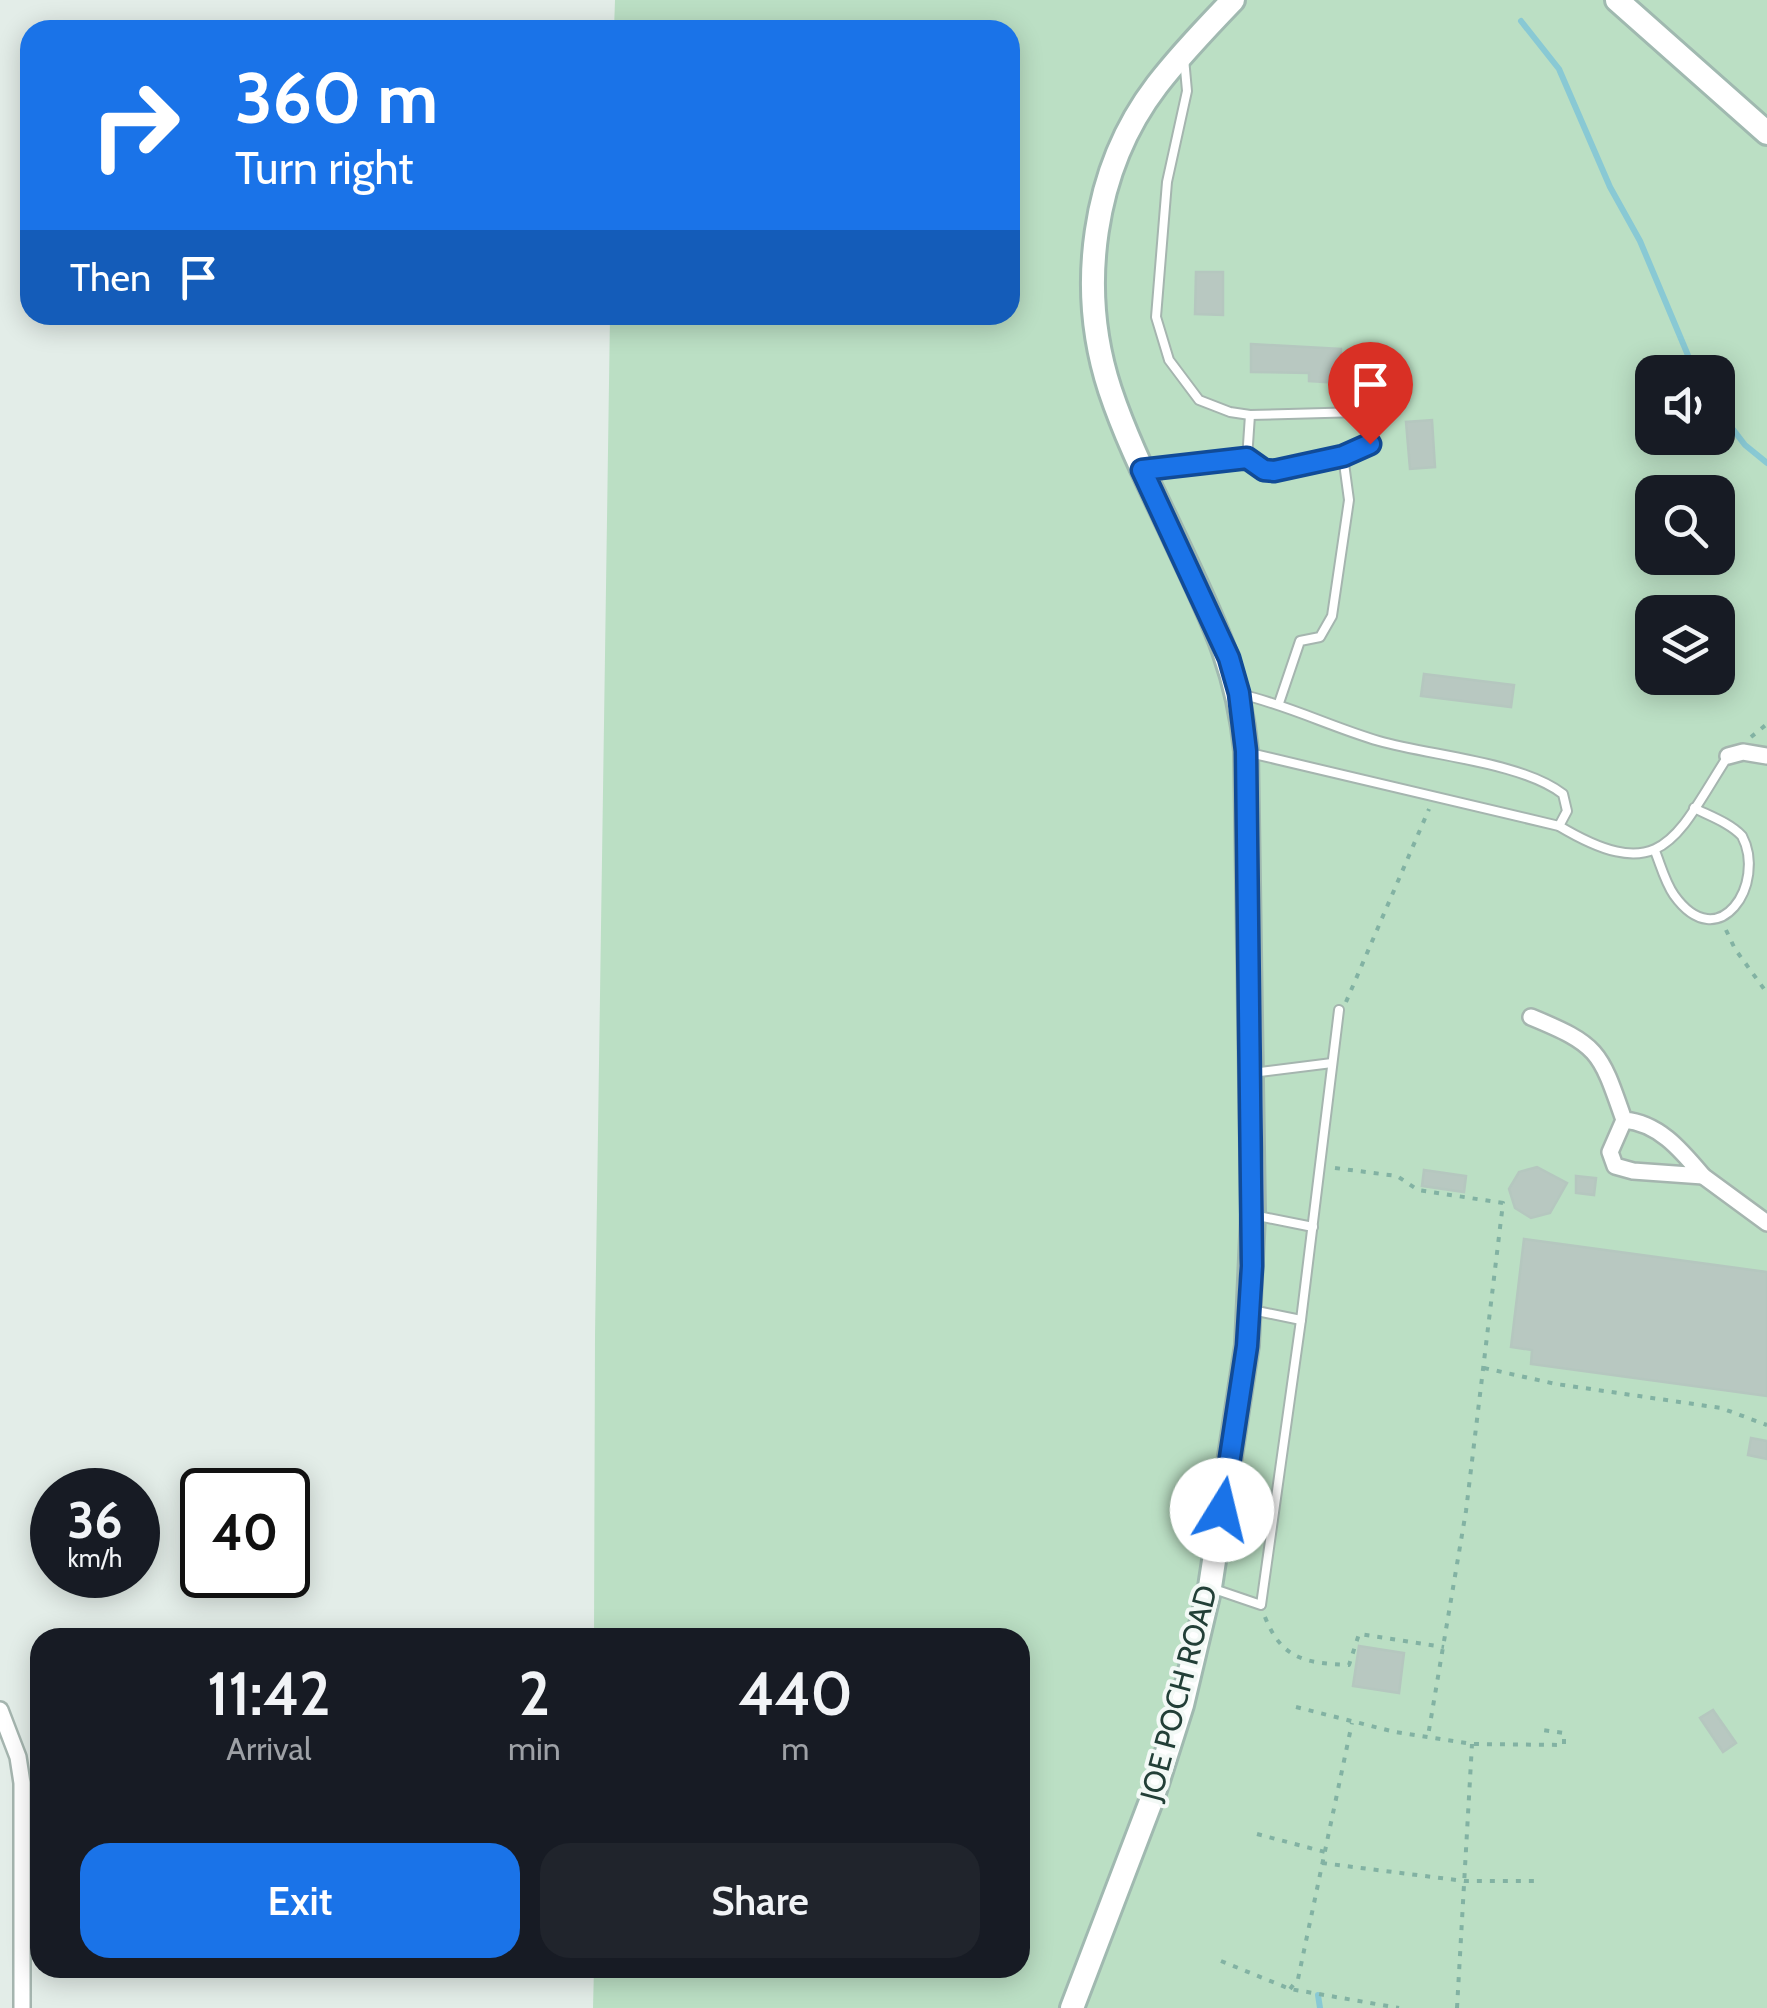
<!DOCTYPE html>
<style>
body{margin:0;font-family:Cabin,sans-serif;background:#20242c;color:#f1f3f6;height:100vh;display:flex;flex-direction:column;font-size:38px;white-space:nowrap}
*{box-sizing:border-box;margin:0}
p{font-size:32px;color:#9ea1a6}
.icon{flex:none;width:55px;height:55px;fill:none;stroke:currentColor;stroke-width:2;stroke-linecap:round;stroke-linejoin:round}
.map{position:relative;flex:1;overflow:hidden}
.sheet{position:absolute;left:30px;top:1628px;width:1000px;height:350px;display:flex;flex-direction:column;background:#171b24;border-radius:30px;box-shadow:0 5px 25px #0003}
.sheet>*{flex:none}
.banner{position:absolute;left:20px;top:20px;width:1000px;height:305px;border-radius:30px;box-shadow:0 5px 25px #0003;background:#1a73e8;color:#fff;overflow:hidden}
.controls{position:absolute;left:1635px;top:355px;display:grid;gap:20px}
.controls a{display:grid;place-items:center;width:100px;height:100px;border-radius:20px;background:#171b24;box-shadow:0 5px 25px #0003;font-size:50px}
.speed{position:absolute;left:30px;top:1468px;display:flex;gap:20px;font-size:50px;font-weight:700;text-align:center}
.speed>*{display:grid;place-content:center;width:130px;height:130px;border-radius:50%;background:#171b24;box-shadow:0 5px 25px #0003;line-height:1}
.speed small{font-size:25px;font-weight:400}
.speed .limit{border:5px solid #111;border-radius:15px;background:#fff;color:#111}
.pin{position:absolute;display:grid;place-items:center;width:85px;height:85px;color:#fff;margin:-102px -42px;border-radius:50% 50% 50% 0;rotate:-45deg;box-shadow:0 0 10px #0007}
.pin .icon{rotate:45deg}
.me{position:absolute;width:110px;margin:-55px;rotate:9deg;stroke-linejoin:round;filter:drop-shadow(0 0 8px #0008)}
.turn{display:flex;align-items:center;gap:35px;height:210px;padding:0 50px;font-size:45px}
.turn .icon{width:130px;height:130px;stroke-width:2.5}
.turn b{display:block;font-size:70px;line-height:85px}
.then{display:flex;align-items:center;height:95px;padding:0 50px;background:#0003;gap:20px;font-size:38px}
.eta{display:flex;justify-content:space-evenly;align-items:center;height:170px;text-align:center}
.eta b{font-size:60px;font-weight:600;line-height:70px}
.primary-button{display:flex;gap:20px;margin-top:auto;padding:20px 50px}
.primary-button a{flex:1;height:115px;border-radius:30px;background:#1a73e8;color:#fff;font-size:40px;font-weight:600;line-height:115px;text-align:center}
.primary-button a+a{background:#20242c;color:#f1f3f6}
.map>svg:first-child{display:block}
.green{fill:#bbdfc4;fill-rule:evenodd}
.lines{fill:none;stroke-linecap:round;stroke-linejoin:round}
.stream{stroke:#89c9d4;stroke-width:6}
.building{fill:#b8c8c1;stroke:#b5c7bf;stroke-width:2.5}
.lane-casing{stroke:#a5b5af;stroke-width:12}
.street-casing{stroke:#a5b5af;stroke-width:20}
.secondary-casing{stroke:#a0b9b0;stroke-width:28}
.path{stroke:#82b2a3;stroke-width:4;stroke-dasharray:5 8;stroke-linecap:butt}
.lane{stroke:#fff;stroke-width:8}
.street{stroke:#fff;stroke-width:15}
.secondary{stroke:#fff;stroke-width:22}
.route-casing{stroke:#114b97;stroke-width:25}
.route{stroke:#1a73e8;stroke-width:18}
.labels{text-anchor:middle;stroke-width:8;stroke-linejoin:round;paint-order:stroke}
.street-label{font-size:30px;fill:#223f37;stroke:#f3f9f6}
</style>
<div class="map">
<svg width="1767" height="2008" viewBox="0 0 1767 2008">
<rect width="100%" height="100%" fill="#e3ede8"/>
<path class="green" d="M615,0h1152v2008h-1174l1,-40h426v-330l-426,-1 1,-302 15,-1020h400v-285h-396zM1652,372h66v66h-66zM1652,492h66v66h-66zM1652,612h66v66h-66z"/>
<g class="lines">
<g class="stream">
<path d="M1521,21l38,48 51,118 30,54 55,131"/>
<path d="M1718,410l27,35 22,18"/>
<path d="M1318,1995l2,13"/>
</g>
</g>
<g class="building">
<path d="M1196,272h27v43l-28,-1z"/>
<path d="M1251,344l90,5 -2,34 -30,-2v-8l-58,-1z"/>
<path d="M1432,420l3,47 -25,2 -4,-47z"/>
<path d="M1424,674l90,11 -3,22 -90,-11z"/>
<path d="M1537,1167l30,16 -17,30 -19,5 -16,-10 -6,-19 10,-17z"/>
<path d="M1424,1170l42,6 -2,16 -42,-6z"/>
<path d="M1576,1176l20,2 -2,17 -18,-2z"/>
<path d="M1524,1239l243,33v124l-236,-32 1,-14 -21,-3z"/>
<path d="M1751,1438l16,3v18l-19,-4z"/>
<path d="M1359,1646l45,7 -5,40 -46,-7z"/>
<path d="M1713,1710l23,33 -13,9 -23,-34z"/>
</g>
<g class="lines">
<defs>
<g id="lane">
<path d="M1184,58l3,33 -20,91 -11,135 13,43 30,40 31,12 20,3 111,-3 8,5 2,27 -28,12 -69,15 -10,-1 -17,-11"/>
<path d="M1146,469l101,-10 3,-44"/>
<path d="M1240,694c48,11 91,33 139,47 53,15 142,21 184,53l4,17 -8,15"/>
<path d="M1279,703l21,-62 20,-4 12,-21 17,-116 -6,-44"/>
<path d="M1250,753l309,73c104,62 117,11 169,-70"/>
<path d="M1655,851c6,15 10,31 19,44 45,63 93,-12 68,-59 -12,-13 -32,-20 -48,-28"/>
<path d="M1252,1073l80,-10"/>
<path d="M1258,1216l55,11"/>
<path d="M1252,1310l49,10"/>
<path d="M1214,1589l47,16 40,-285 38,-310"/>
</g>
<g id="street">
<path d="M1728,756l15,-4 24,4"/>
<path d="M1531,1017c68,28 69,34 93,103l-14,32 5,14 18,5 70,5c-22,-26 -44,-53 -79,-56"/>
<path d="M1703,1176l64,47"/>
<path d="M0,1710l18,47 4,26v225"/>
</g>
<g id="secondary">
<path d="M1617,0l150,133"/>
<path d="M1072,2008l81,-212 29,-91 28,-118 37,-242 6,-130 -7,-464c-8,-85 -37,-139 -72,-214 -23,-49 -47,-96 -64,-147 -33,-101 -18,-220 47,-305 23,-30 50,-58 76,-85"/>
</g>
</defs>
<use href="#lane" class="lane-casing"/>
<use href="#street" class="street-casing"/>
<use href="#secondary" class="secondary-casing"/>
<g class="path">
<path d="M1751,737l16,-13"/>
<path d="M1726,930l9,19 32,44"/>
<path d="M1346,1002l83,-193"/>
<path d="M1335,1168l62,8 21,14 85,13 -37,308 -38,225"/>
<path d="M1484,1368l72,16 165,24 46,17"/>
<path d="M1265,1617c17,43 41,46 84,48l10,-31 85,13"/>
<path d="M1296,1707l99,25 77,12 92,1v-12l-22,-3"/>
<path d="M1257,1834l68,18"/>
<path d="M1322,1863l142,18h70"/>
<path d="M1221,1961l69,28 109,19"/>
<path d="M1290,1989l8,-10 54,-256"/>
<path d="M1457,2008l15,-264"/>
</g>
<use href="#lane" class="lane"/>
<use href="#street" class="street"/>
<use href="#secondary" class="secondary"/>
</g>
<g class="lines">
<defs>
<path id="route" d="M1222,1510l25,-164 5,-80 -6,-515 -7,-58 -10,-35 -87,-188 105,-12 17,12 10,1 69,-15 27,-12"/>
</defs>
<use href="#route" class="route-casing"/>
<use href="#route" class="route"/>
</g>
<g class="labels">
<g class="street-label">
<text transform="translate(1179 1693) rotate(-75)" y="10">JOE POCH ROAD</text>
</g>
</g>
</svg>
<div class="controls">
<a><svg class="icon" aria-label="sound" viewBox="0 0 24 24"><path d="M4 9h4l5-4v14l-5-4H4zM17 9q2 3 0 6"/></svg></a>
<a><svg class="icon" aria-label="search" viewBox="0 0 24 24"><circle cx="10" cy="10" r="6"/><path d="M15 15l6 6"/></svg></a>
<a><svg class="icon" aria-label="layers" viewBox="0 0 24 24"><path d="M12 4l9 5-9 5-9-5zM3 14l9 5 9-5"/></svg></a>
</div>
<div class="speed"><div>36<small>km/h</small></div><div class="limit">40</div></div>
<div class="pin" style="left:1370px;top:444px;background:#d93025"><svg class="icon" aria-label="arrive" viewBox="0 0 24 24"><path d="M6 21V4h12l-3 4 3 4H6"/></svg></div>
<svg class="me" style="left:1222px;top:1510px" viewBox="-20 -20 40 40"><circle r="19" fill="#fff"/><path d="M0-13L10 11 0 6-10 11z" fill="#1a73e8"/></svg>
<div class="banner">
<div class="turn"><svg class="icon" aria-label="right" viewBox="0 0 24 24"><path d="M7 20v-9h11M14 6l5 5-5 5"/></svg><div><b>360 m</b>Turn right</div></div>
<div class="then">Then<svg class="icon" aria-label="arrive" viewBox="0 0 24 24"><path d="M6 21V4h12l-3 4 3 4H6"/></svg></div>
</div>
<section class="sheet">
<div class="eta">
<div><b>11:42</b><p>Arrival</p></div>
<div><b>2</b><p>min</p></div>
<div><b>440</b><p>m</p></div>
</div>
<div class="primary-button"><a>Exit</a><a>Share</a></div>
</section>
</div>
